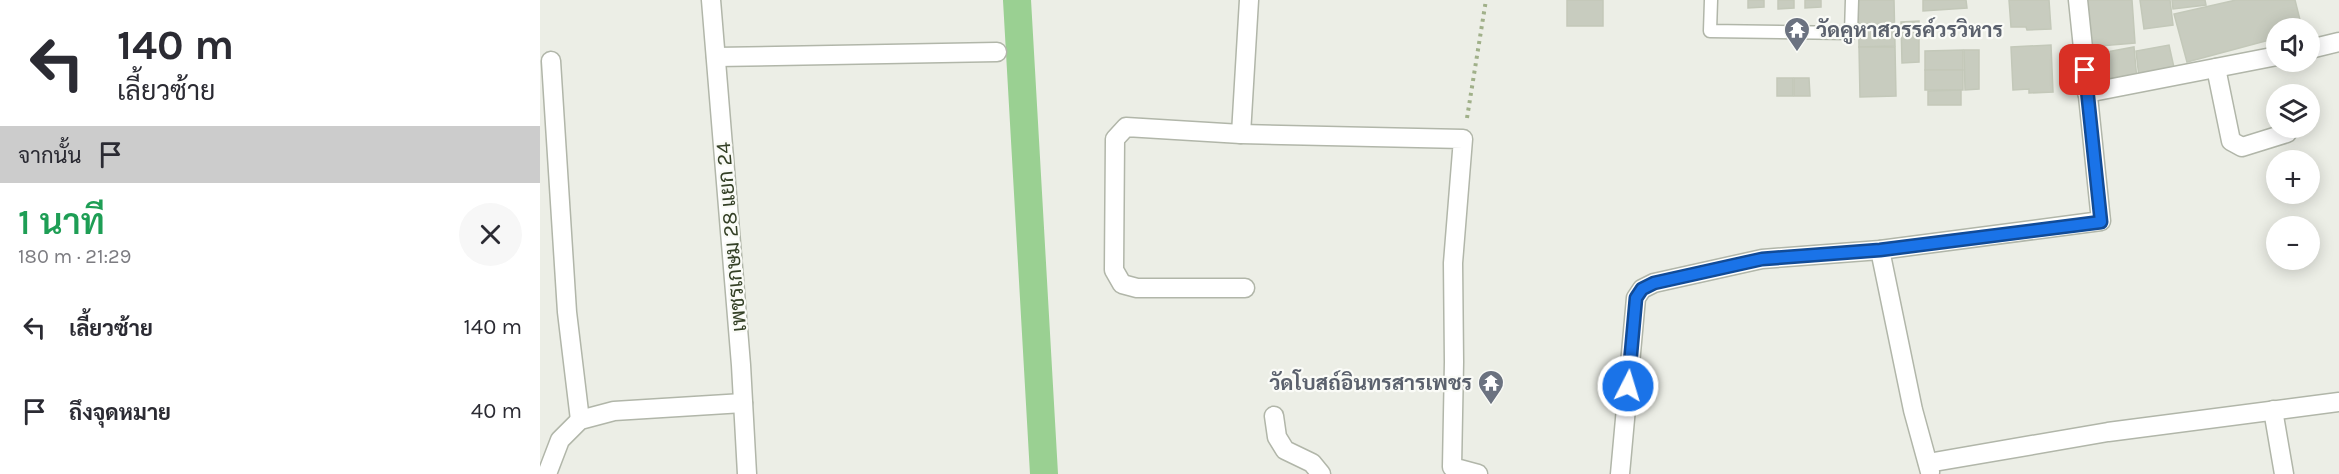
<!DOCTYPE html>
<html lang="th">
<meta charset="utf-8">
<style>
body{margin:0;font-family:Karla,Sarabun,sans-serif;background:#f7f7f7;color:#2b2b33;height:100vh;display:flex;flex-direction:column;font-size:22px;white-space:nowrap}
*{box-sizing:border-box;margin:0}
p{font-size:20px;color:#7c7c81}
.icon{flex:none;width:33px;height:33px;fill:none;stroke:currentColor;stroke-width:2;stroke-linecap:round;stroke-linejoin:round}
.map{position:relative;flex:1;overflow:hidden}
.panel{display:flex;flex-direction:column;background:#fff;width:540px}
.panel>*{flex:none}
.hud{background:#fff;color:#2b2b33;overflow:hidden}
.fabs{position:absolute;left:1726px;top:18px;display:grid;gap:12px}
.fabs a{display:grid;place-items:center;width:54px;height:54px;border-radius:50%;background:#fff;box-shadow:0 3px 15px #0003;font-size:30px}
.pin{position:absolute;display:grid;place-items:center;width:51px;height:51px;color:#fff;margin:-26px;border-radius:12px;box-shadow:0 3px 9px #0006}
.me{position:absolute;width:66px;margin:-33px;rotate:5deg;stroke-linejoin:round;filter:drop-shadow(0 0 4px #0008)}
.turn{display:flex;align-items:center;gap:21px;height:126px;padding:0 18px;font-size:27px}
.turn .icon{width:78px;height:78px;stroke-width:2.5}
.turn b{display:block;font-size:42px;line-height:51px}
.then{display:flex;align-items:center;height:57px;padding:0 18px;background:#0003;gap:12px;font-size:22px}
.round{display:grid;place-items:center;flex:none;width:63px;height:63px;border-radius:32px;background:#f7f7f7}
.headline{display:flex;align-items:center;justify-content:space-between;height:102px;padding:0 18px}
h1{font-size:36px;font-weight:600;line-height:45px;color:#1e9e55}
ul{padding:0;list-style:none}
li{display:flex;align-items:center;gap:18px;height:84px;padding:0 18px}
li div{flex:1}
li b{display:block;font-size:22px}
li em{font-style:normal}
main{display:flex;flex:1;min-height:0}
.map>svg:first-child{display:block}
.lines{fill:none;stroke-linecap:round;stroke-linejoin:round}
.canal{stroke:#9ad092;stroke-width:28}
.building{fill:#c8ccbf;stroke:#c3c8b9;stroke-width:1.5}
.lane-casing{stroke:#b1b6a9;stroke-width:15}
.street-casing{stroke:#b1b6a9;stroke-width:21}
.path{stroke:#a0b089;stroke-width:4;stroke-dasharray:3 4.5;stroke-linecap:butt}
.lane{stroke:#fff;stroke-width:12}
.street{stroke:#fff;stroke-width:18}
.route-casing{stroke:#114b97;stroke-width:15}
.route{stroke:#1a73e8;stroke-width:10}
.labels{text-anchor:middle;stroke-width:4.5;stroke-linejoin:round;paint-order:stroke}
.worship-label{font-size:21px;font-weight:bold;fill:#5b616d;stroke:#fafbf7;text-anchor:start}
.street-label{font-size:21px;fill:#344026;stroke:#fafbf7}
</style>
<main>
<section class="panel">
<div class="hud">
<div class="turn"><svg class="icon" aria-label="left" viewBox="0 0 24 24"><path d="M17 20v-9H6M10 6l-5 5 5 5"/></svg><div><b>140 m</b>เลี้ยวซ้าย</div></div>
<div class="then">จากนั้น<svg class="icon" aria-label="arrive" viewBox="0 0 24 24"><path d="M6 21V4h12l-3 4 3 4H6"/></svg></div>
</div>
<div class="headline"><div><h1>1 นาที</h1><p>180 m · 21:29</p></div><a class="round"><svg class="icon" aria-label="close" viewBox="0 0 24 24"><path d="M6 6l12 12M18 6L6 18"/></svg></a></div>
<ul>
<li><svg class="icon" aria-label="left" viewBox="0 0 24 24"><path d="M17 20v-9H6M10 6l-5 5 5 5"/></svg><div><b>เลี้ยวซ้าย</b></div><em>140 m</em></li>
<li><svg class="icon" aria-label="arrive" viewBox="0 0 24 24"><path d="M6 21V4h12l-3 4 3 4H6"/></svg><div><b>ถึงจุดหมาย</b></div><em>40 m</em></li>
</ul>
</section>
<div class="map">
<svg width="1799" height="474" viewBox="0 0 1799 474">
<rect width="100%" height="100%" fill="#eceee6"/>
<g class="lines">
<path class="canal" d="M477,0l27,474"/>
</g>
<g class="building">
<rect x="1027" y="0" width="36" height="26"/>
<path d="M1208,0h16v7l-16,1z"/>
<path d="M1238,0h16v8l-16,1z"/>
<path d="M1265,0h16v7l-16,1z"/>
<path d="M1318,0h36l1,46 -36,1z"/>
<path d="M1383,0h43l1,8 -44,3z"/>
<path d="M1469,0h40l2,29 -24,1 -1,-3h-15z"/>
<path d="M1545,0h47l3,43 -47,4z"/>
<path d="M1600,0h30l3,25 -29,4z"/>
<path d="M1632,0h33l1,5 -33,4z"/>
<path d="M1696,0h59l7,28h-25v10l-90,24 -13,-48z"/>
<path d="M1379,21v41l-17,1 -1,-41z"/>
<path d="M1511,45l2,47 -24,1v-4l-16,1 -2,-43z"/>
<path d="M1629,45l6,27 -36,5 -3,-26z"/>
<path d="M1319,47h36l1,49 -36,1z"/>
<path d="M1594,47l3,33 -43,6 -4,-31z"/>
<path d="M1423,50v20h-38v-19z"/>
<path d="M1424,50h15v39l-14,1z"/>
<rect x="1385" y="70" width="38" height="20"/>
<rect x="1237" y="78" width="16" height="18"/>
<path d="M1254,78h15l1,18h-16z"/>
<path d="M1421,90v15h-33v-14z"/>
</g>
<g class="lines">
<defs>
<path id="lane" d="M1171,0l-1,31 141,2 1,-33"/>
<g id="street">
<path d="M171,0l30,365 6,109"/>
<path d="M1770,49l29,-7"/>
<path d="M176,57l281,-5"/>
<path d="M11,61l16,251 13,108"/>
<path d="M1676,68l15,73 11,6 45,-14"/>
<path d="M1547,93l190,-37"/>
<path d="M701,134l8,-134"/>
<path d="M1340,250l33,160 17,62"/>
<path d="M705,288h-108l-15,-4 -8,-14 1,-131 11,-12 115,7 222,5 -10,124 1,99 -2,105 26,7"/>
<path d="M1733,410l11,64"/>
<path d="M734,416l3,21 8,13 27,13 9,11"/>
<path d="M1388,463l180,-31 231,-30"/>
<path d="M7,474l13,-34 20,-20 34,-9 129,-8"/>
<path d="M1080,474l16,-176 6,-9 12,-6 108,-24 118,-9 221,-29 -23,-221"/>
</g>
</defs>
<use href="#lane" class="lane-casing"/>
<use href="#street" class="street-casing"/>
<path class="path" d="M927,118l19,-118"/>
<use href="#lane" class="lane"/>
<use href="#street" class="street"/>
</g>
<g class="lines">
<defs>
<path id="route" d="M1088,386l8,-88 6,-9 12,-6 108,-24 118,-9 221,-28 -16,-152"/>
</defs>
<use href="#route" class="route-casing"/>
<use href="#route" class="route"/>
</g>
<defs>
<symbol id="temple-pin" viewBox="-11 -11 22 30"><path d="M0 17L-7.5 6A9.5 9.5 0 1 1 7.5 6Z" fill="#6b7280" stroke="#fafbf7"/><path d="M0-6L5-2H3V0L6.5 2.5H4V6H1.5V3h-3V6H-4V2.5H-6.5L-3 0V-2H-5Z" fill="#fff"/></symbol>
</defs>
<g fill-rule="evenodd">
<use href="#temple-pin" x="1242" y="15" width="30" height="40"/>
<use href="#temple-pin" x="936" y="368" width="30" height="40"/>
</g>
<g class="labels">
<g class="worship-label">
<text x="1276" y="37">วัดคูหาสวรรค์วรวิหาร</text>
<text x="932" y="390" text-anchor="end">วัดโบสถ์อินทรสารเพชร</text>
</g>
<g class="street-label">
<text transform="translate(191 237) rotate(-95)" y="7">เพชรเกษม 28 แยก 24</text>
</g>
</g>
</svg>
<div class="fabs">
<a><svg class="icon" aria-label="sound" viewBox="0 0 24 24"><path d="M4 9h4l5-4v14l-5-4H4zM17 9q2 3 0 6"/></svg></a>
<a><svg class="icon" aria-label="layers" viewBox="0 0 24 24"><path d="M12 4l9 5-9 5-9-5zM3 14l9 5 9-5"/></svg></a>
<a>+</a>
<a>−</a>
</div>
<div class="pin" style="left:1545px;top:70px;background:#d93025"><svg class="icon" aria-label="arrive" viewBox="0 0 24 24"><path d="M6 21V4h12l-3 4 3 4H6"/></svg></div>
<svg class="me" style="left:1088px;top:386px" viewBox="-20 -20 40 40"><circle r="17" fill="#1a73e8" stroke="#fff" stroke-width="3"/><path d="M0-11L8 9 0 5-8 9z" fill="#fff"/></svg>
</div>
</main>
